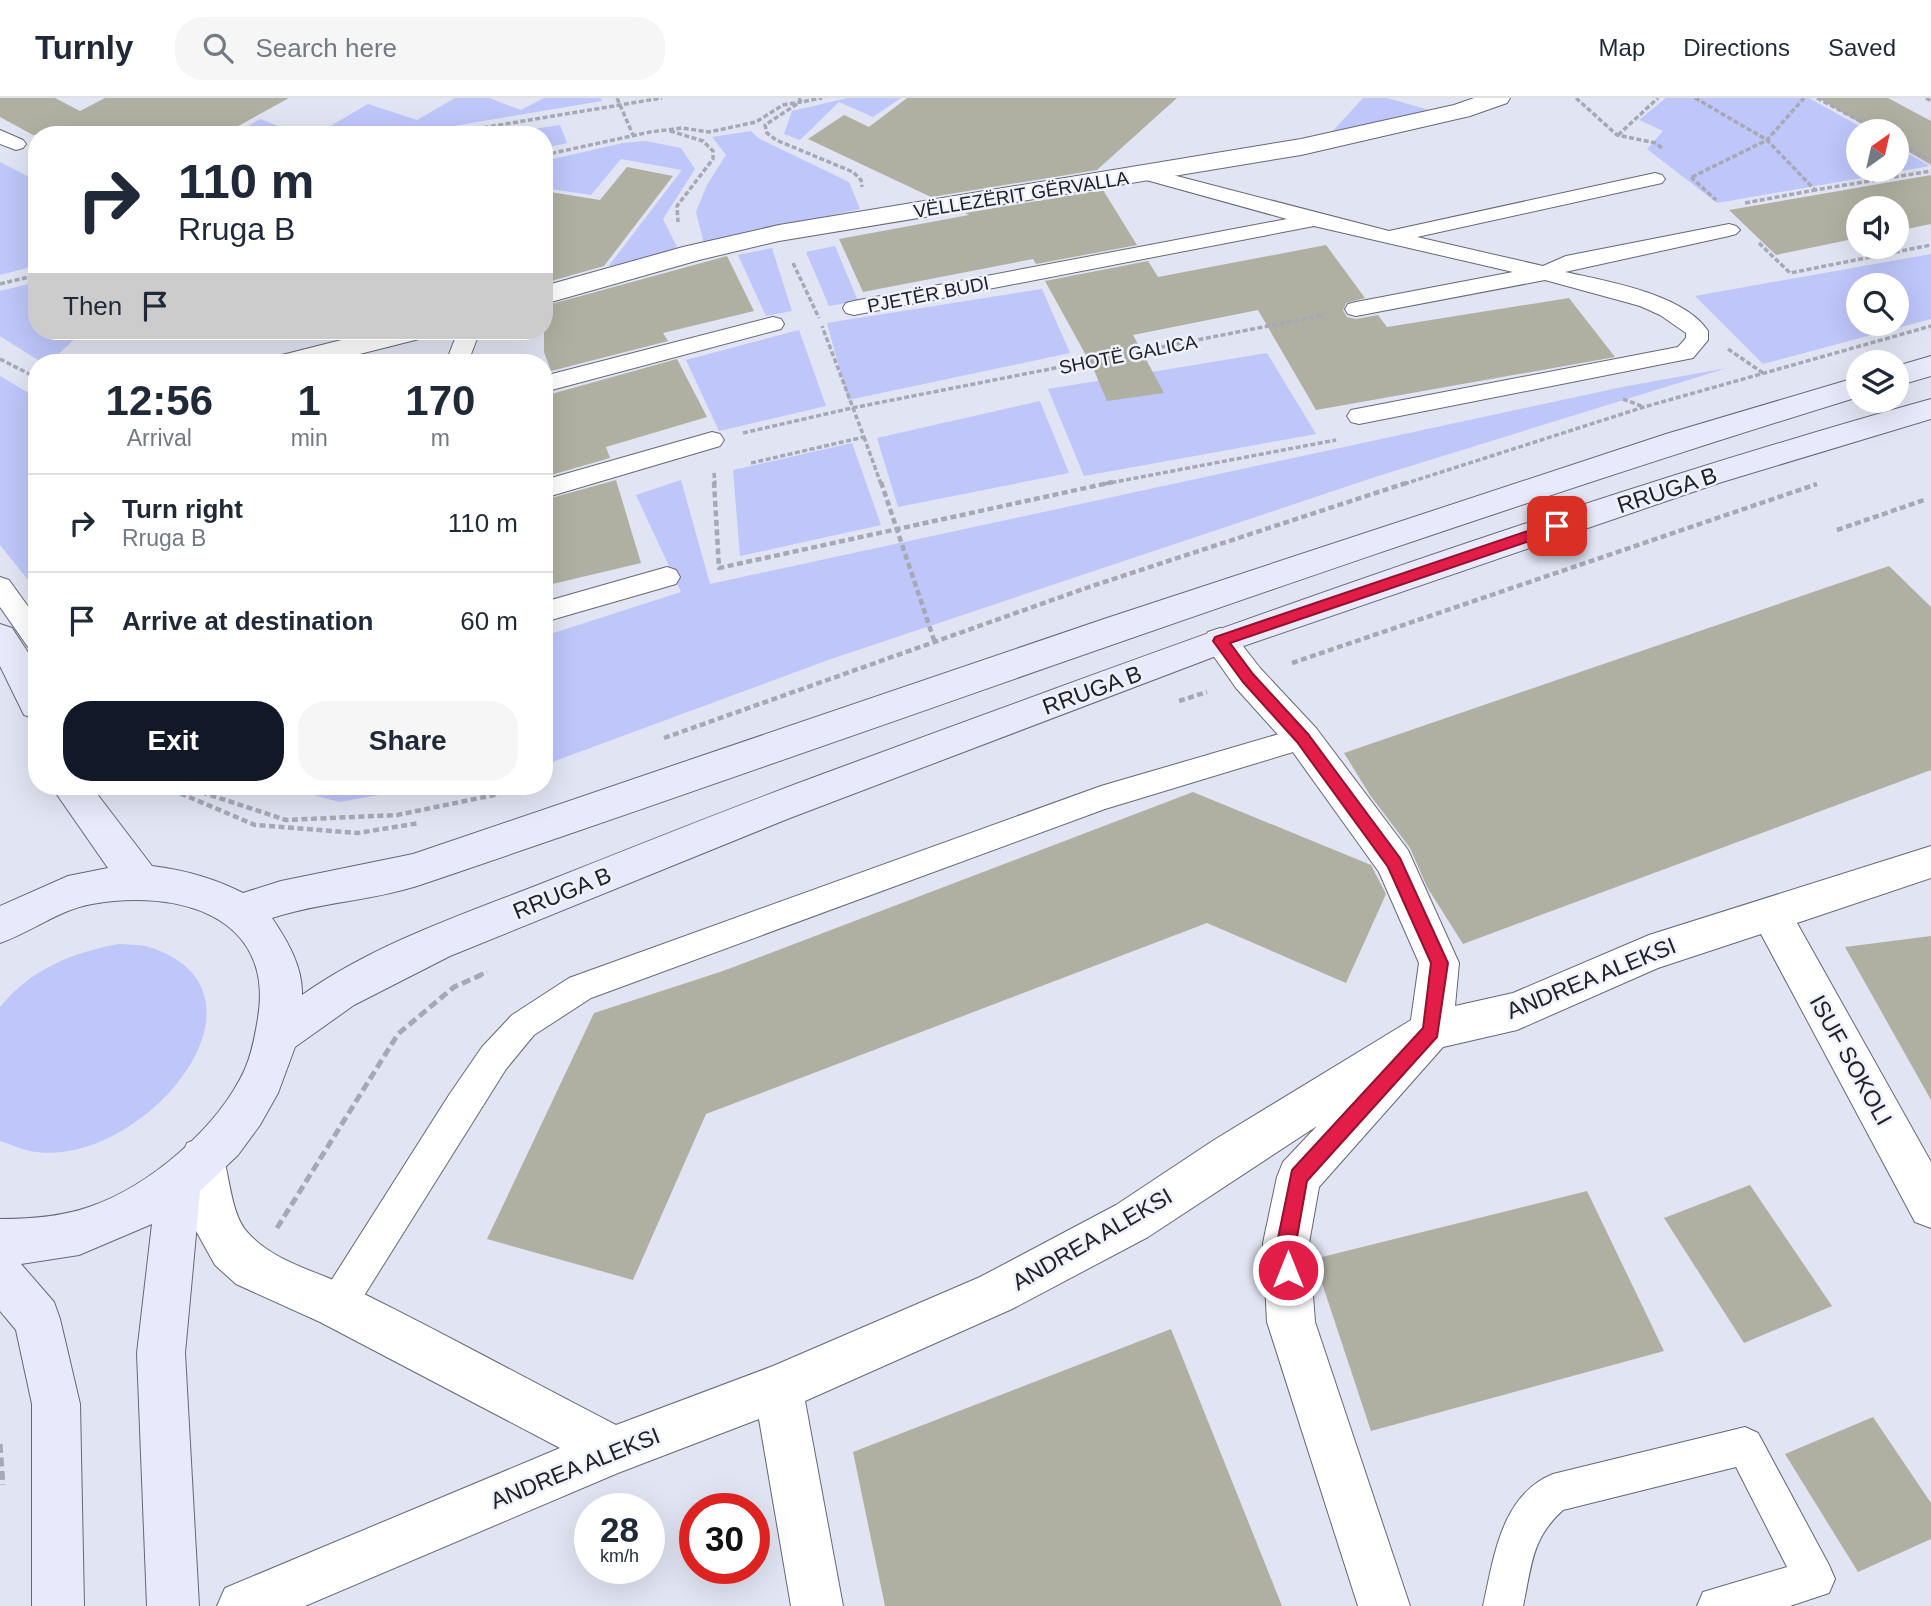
<!DOCTYPE html>
<meta charset="utf-8">
<style>
body{margin:0;font-family:Helvetica,sans-serif;background:#f6f6f7;color:#1f2937;height:100vh;display:flex;flex-direction:column;font-size:26px;white-space:nowrap}
*{box-sizing:border-box;margin:0}
p{font-size:23px;color:#747a83}
.icon{flex:none;width:38px;height:38px;fill:none;stroke:currentColor;stroke-width:2;stroke-linecap:round;stroke-linejoin:round}
.map{position:relative;flex:1;overflow:hidden}
.panel{position:absolute;left:28px;top:256px;width:525px;height:441px;display:flex;flex-direction:column;background:#fff;border-radius:28px;box-shadow:0 7px 28px #0002}
.panel>*{flex:none}
.hud{position:absolute;left:28px;top:28px;width:525px;height:214px;border-radius:28px;box-shadow:0 7px 28px #0002;background:#fff;color:#1f2937;overflow:hidden}
.needle{width:46px;rotate:34deg}
.tools{position:absolute;left:1846px;top:21px;display:grid;gap:14px}
.tools a{display:grid;place-items:center;width:63px;height:63px;border-radius:50%;background:#fff;box-shadow:0 7px 28px #0002;font-size:35px}
.speed{position:absolute;left:574px;top:1395px;display:flex;gap:14px;font-size:35px;font-weight:700;text-align:center}
.speed>*{display:grid;place-content:center;width:91px;height:91px;border-radius:50%;background:#fff;box-shadow:0 7px 28px #0002;line-height:1}
.speed small{font-size:18px;font-weight:400}
.speed .limit{border:10px solid #d22;background:#fff;color:#111}
.pin{position:absolute;display:grid;place-items:center;width:60px;height:60px;color:#fff;margin:-30px;border-radius:14px;box-shadow:0 4px 10px #0006}
.me{position:absolute;width:77px;margin:-38px;rotate:0deg;stroke-linejoin:round;filter:drop-shadow(0 0 5px #0008)}
.turn{display:flex;align-items:center;gap:24px;height:147px;padding:0 35px;font-size:32px}
.turn .icon{width:91px;height:91px;stroke-width:2.5}
.turn b{display:block;font-size:49px;line-height:60px}
.then{display:flex;align-items:center;height:66px;padding:0 35px;background:#0003;gap:14px;font-size:26px}
.eta{display:flex;justify-content:space-evenly;align-items:center;height:119px;text-align:center}
.eta b{font-size:42px;font-weight:700;line-height:49px}
.cta{display:flex;gap:14px;margin-top:auto;padding:14px 35px}
.cta a{flex:1;height:80px;border-radius:28px;background:#111827;color:#fff;font-size:28px;font-weight:700;line-height:80px;text-align:center}
.cta a+a{background:#f6f6f7;color:#1f2937}
ul{padding:0;list-style:none}
li{display:flex;align-items:center;gap:21px;height:98px;padding:0 35px;border-top:2px solid #e0e1e3}
li div{flex:1}
li b{display:block;font-size:26px}
li em{font-style:normal}
header{display:flex;align-items:center;gap:42px;box-sizing:border-box;height:98px;padding:0 35px;background:#fff;border-bottom:2px solid #e0e1e3}
header strong{font-size:33px}
nav{display:flex;gap:38px;margin-inline-start:auto;font-size:24px}
.search{width:490px;height:63px;background:#f6f6f7;display:flex;align-items:center;gap:18px;box-sizing:border-box;padding:0 24px;border-radius:28px;color:#747a83;font-size:26px}
.map>svg:first-child{display:block}
.green{fill:#bec6fa;fill-rule:evenodd}
.building{fill:#b0b0a2}
.lines{fill:none;stroke-linecap:round;stroke-linejoin:round}
.lane-casing{stroke:#666875;stroke-width:2}
.street-casing{stroke:#666875;stroke-width:2}
.secondary-casing{stroke:#666875;stroke-width:2}
.path-far2{stroke:#a6a9b4;stroke-width:3.5;stroke-dasharray:5 2.5;stroke-linecap:butt}
.path-far1{stroke:#a6a9b4;stroke-width:4.5;stroke-dasharray:6 3.5;stroke-linecap:butt}
.path{stroke:#a6a9b4;stroke-width:5;stroke-dasharray:9 4.5;stroke-linecap:butt}
.lane{fill:#fff;fill-rule:evenodd}
.street{fill:#fff;fill-rule:evenodd}
.secondary{fill:#e8eafb;fill-rule:evenodd}
.route{fill:#e11d48;stroke:#92132f;stroke-width:2}
.labels{text-anchor:middle;stroke-width:5;stroke-linejoin:round;paint-order:stroke}
.far-street-label{font-size:19px;fill:#212227;stroke:#eff1fd}
.street-label{font-size:23px;fill:#212227;stroke:#eff1fd}
</style>
<header>
<strong>Turnly</strong>
<div class="search"><svg class="icon" aria-label="search" viewBox="0 0 24 24"><circle cx="10" cy="10" r="6"/><path d="M15 15l6 6"/></svg>Search here</div>
<nav><a>Map</a><a>Directions</a><a>Saved</a></nav>
</header>
<div class="map">
<svg width="1931" height="1508" viewBox="0 0 1931 1508">
<rect width="100%" height="100%" fill="#e1e4f2"/>
<g class="green">
<path d="M455,0h34l32,12 23,-12h57l1,3 -202,34h-85l53,-31 49,16z"/>
<path d="M847,0h54l-28,19 -34,-15 -39,38 -16,-6 8,-23z"/>
<path d="M1363,0h24l46,13 -101,21z"/>
<path d="M1666,0h143l59,33h-10v39h39v-23l33,19 -213,37 -70,-54 16,-18 -24,-11z"/>
<path d="M260,21l42,16h-69z"/>
<path d="M560,27l7,18 -23,5v-13h-49z"/>
<path d="M751,33l7,7 91,44 11,27 -156,35 -8,-32 11,-27 19,-30 -14,-18z"/>
<path d="M646,43l35,7 14,21 -32,50 15,30 -70,18 74,-97 -61,-11 -30,36 -47,-7v-27l79,-18z"/>
<path d="M0,64l37,19v76l-10,11 -27,7z"/>
<path d="M835,148l23,55 -29,5 -23,-54z"/>
<path d="M772,150l20,63 -26,5 -28,-61z"/>
<path d="M1931,156v65l-168,45 -68,-68zM1858,187h39v39h-39z"/>
<path d="M37,184v49h46l-33,31h-9l-41,-26v-45z"/>
<path d="M1042,191l28,64 -222,47 -21,-77z"/>
<path d="M799,232l27,76 -107,25 -33,-71z"/>
<path d="M1267,255l49,81 -232,42 -36,-87z"/>
<path d="M1727,270l-352,109 -544,182 -287,106v-129l137,-44 -45,-97 45,-15 29,104 912,-197z"/>
<path d="M0,278l37,22v65l-6,20 6,7v101l-37,-46z"/>
<path d="M1040,303l29,72 -171,34 -21,-69z"/>
<path d="M852,345l29,82 -141,31 -7,-86z"/>
<path d="M281,688h150l-92,16z"/>
<path d="M118,846c12,1 26,0 37,5 131,49 -16,223 -125,202 -10,-2 -20,-7 -30,-10v-134c31,-38 72,-54 118,-63z"/>
</g>
<g class="building">
<path d="M0,0h55l25,13 25,-13h184l-67,37h-189l-33,-18z"/>
<path d="M907,0h270l-80,72 -166,27 -123,-58 36,-24 25,12z"/>
<path d="M1818,0h70l43,23v44l-34,-20v-14h-23z"/>
<path d="M627,69l46,9 -69,90 -60,17v-92l56,9z"/>
<path d="M1931,77v49l-34,7v-23h-39v30l-82,17 -47,-45z"/>
<path d="M1103,92l34,55 -101,19 -3,-5 -170,33 -24,-53 130,-24 -4,-2z"/>
<path d="M1326,147l39,53 -19,5 -3,7 4,7 9,2 22,-4 9,12 182,-29 46,59 -299,53 -58,-100 -125,25 31,58 -57,8 -14,-33 -48,-87 103,-20 10,16z"/>
<path d="M727,158l27,55 -91,22 5,8 -117,30 -7,-19v-46z"/>
<path d="M677,261l30,58 -101,30 4,11 -66,19v-81z"/>
<path d="M616,382l25,83 -97,23v-86z"/>
<path d="M1889,468l42,41v163l-468,174 -36,-57 -17,-39 -40,-53 -26,-42z"/>
<path d="M1193,694l178,73 15,29 -40,89 -139,-60 -501,191 -73,166 -146,-41 107,-226 129,-42z"/>
<path d="M1931,838v164l-86,-153z"/>
<path d="M1750,1087l82,121 -88,37 -80,-125z"/>
<path d="M1587,1093l77,160 -293,80 -57,-172z"/>
<path d="M1171,1231l111,277h-397l-32,-154z"/>
<path d="M1873,1319l58,86v36l-73,33 -73,-118z"/>
</g>
<g class="lines">
<defs>
<g id="lane">
<path d="M0,32l23,10 3,4 -3,4 -7,2 -16,-6z"/>
<path d="M1146,70l243,63 266,-58 7,2 3,4 -3,4 -245,54 126,29 23,-10 163,-32 7,2 4,4 -4,4 -7,2 -164,36c41,9 119,22 143,59v9l-15,18 -334,66 -8,-2 -4,-6 4,-6 327,-63 8,-9v-5l-26,-18 -20,-9 -95,-26 -189,36 -8,-2 -3,-5 3,-5 8,-2 157,-30 -199,-46 -460,89 -8,-2 -3,-5 3,-5 8,-2 433,-82 -148,-41 -3,-4 3,-4z"/>
<path d="M773,219l8,2 3,5 -3,5 -237,63v-16z"/>
<path d="M458,233h22l-12,31h-22z"/>
<path d="M712,334l8,2 4,6 -4,6 -176,52v-18z"/>
<path d="M667,469l9,3 4,7 -4,7 -132,38v-20z"/>
<path d="M0,479l9,3 28,39v31l-9,-3 -28,-40z"/>
<path d="M1303,629l10,3 4,8 -4,8 -208,63 -514,189 -57,37 -28,34 -156,249 -13,5 -13,-5 -5,-13 5,-13 125,-197 33,-48 30,-32 57,-37 532,-192z"/>
<path d="M1745,1329l13,6 71,132 6,14 -6,14 -39,13h-93l6,-14 84,-25 -51,-100 -173,43c-32,29 -31,55 -40,96h-40c11,-49 18,-111 70,-132z"/>
</g>
<g id="street">
<path d="M1474,0h36l-3,5 -37,13 -169,39 -522,86 -80,19 -155,44v-18l139,-39 96,-22 522,-86 153,-34z"/>
<path d="M377,233h51l-5,7 -95,24h-51l5,-7z"/>
<path d="M1220,530l12,4 28,36 56,60 92,122 51,113 -4,43 58,-13 136,-58 282,-89v32l-134,45 134,239v66l-16,-6 -154,-288 -103,34 -141,62 -74,17 -124,140 -10,56 6,79 95,284h-52l-91,-284 -4,-79 14,-66 6,-15 34,-36 -169,111 -136,72 -207,92 38,205h-52l-32,-187 -141,54 -313,133h-88l8,-18 335,-140 -240,-126 -84,-38 -21,-19 -20,-36 -14,-71 6,-15 16,-6 16,6c11,26 10,70 29,90 27,30 72,39 108,57 87,43 173,90 260,135l157,-59 207,-89 136,-72 98,-65 197,-120 8,-57 -40,-91 -89,-124 -54,-60 -33,-47 5,-9z"/>
</g>
<g id="secondary">
<path d="M1931,258v20l-34,10v-20z"/>
<path d="M1858,279v20c-484,149 -959,326 -1438,488 -48,16 -100,17 -148,33 15,22 31,49 30,77 71,-50 156,-79 236,-110 98,-39 195,-78 293,-114 363,-134 727,-268 1100,-372v20l-209,63 -490,168 -442,168 -340,138 -96,49 -59,42 -17,46 -18,32 -22,30 -38,36 -15,162 14,253h-52l-10,-253 15,-129 -73,31 -58,9 33,38 6,17 20,85 4,202h-52v-202l-16,-74 -16,-19v-92c30,0 60,-2 89,-12 60,-20 130,-80 156,-138 7,-16 10,-33 13,-51 17,-104 -83,-129 -166,-114 -34,6 -60,28 -92,39v-37l68,-30 40,-8 -57,-82h40l61,80c32,4 62,12 91,27l38,-12 132,-27 691,-235 562,-185z"/>
<path d="M0,526l12,4 25,38v53l-13,-4 -24,-49z"/>
</g>
</defs>
<use href="#lane" class="lane-casing"/>
<use href="#street" class="street-casing"/>
<use href="#secondary" class="secondary-casing"/>
<g class="path-far2">
<path d="M617,0l16,37"/>
<path d="M799,0l2,4 21,-4"/>
<path d="M1576,0l41,37 39,8 7,6"/>
<path d="M1695,0l72,42 48,50 116,-19"/>
<path d="M1817,0l62,33"/>
<path d="M1926,0l5,3"/>
<path d="M797,6l-32,21 2,8 9,7 77,32 8,8 1,7"/>
<path d="M670,33l33,10 10,10v8l-36,47 1,16"/>
<path d="M439,37l223,-37"/>
<path d="M1618,37l40,-37"/>
<path d="M1897,43l34,20"/>
<path d="M544,57l106,-23 32,-4 27,4 47,-10 27,-17 18,-3"/>
<path d="M1691,79l25,23"/>
<path d="M1692,79l75,-37 37,-42"/>
<path d="M1745,105l70,-13"/>
<path d="M1759,145l31,30 141,-28"/>
<path d="M793,165l26,55"/>
<path d="M0,186l37,-9"/>
<path d="M1728,251l35,24"/>
<path d="M0,261l37,19"/>
<path d="M1623,301l21,8"/>
<path d="M743,335l109,-25 472,-93"/>
<path d="M864,339l17,47"/>
<path d="M751,365l113,-26 -42,-111"/>
<path d="M714,375l1,11"/>
<path d="M1104,386l232,-44"/>
<path d="M1404,386l240,-77 287,-81"/>
</g>
<g class="path-far1">
<path d="M714,384l5,86 394,-86"/>
<path d="M881,384l54,161"/>
<path d="M1837,432l87,-30"/>
<path d="M1292,565l525,-179"/>
<path d="M1179,603l28,-9"/>
<path d="M664,640l425,-151 320,-105"/>
<path d="M163,688l92,39 103,8 61,-10"/>
<path d="M194,688l10,7 82,27 111,-5 102,-21"/>
<path d="M478,878l9,-4"/>
</g>
<g class="path">
<path d="M277,1130l121,-194 56,-47 27,-12"/>
<path d="M0,1346l3,41"/>
</g>
<use href="#lane" class="lane"/>
<use href="#street" class="street"/>
<use href="#secondary" class="secondary"/>
</g>
<path class="route" d="M1557,423l5,2v7l-332,113 23,31 55,60 92,124 48,105 -11,74 -130,144 -11,62 2,27 -3,6 -7,3 -7,-3 -4,-33 15,-73 131,-142 8,-65 -43,-96 -91,-125 -54,-60 -30,-41 2,-4z"/>
<g class="labels">
<g class="far-street-label">
<text transform="translate(1021 96) rotate(-9)" y="7">VËLLEZËRIT GËRVALLA</text>
<text transform="translate(928 196) rotate(-11)" y="7">PJETËR BUDI</text>
<text transform="translate(1128 256) rotate(-11)" y="7">SHOTË GALICA</text>
</g>
<g class="street-label">
<text transform="translate(1667 392) rotate(-18)" y="8">RRUGA B</text>
<text transform="translate(1092 592) rotate(-20)" y="8">RRUGA B</text>
<text transform="translate(562 795) rotate(-22)" y="8">RRUGA B</text>
<text transform="translate(1591 880) rotate(-22)" y="8">ANDREA ALEKSI</text>
<text transform="translate(1851 962) rotate(61)" y="8">ISUF SOKOLI</text>
<text transform="translate(1092 1141) rotate(-30)" y="8">ANDREA ALEKSI</text>
<text transform="translate(575 1370) rotate(-22)" y="8">ANDREA ALEKSI</text>
</g>
</g>
</svg>
<div class="tools">
<a><svg class="needle" viewBox="-14 -14 28 28"><path d="M0-13l5 13h-10z" fill="#e53935"/><path d="M0 13l5-13h-10z" fill="#747a83"/></svg></a>
<a><svg class="icon" aria-label="sound" viewBox="0 0 24 24"><path d="M4 9h4l5-4v14l-5-4H4zM17 9q2 3 0 6"/></svg></a>
<a><svg class="icon" aria-label="search" viewBox="0 0 24 24"><circle cx="10" cy="10" r="6"/><path d="M15 15l6 6"/></svg></a>
<a><svg class="icon" aria-label="layers" viewBox="0 0 24 24"><path d="M12 4l9 5-9 5-9-5zM3 14l9 5 9-5"/></svg></a>
</div>
<div class="speed"><div>28<small>km/h</small></div><div class="limit">30</div></div>
<div class="pin" style="left:1557px;top:428px;background:#d93025"><svg class="icon" aria-label="arrive" viewBox="0 0 24 24"><path d="M6 21V4h12l-3 4 3 4H6"/></svg></div>
<svg class="me" style="left:1288px;top:1172px" viewBox="-20 -20 40 40"><circle r="17" fill="#e11d48" stroke="#fff" stroke-width="3"/><path d="M0-11L8 9 0 5-8 9z" fill="#fff"/></svg>
<div class="hud">
<div class="turn"><svg class="icon" aria-label="right" viewBox="0 0 24 24"><path d="M7 20v-9h11M14 6l5 5-5 5"/></svg><div><b>110 m</b>Rruga B</div></div>
<div class="then">Then<svg class="icon" aria-label="arrive" viewBox="0 0 24 24"><path d="M6 21V4h12l-3 4 3 4H6"/></svg></div>
</div>
<section class="panel">
<div class="eta">
<div><b>12:56</b><p>Arrival</p></div>
<div><b>1</b><p>min</p></div>
<div><b>170</b><p>m</p></div>
</div>
<ul>
<li><svg class="icon" aria-label="right" viewBox="0 0 24 24"><path d="M7 20v-9h11M14 6l5 5-5 5"/></svg><div><b>Turn right</b><p>Rruga B</p></div><em>110 m</em></li>
<li><svg class="icon" aria-label="arrive" viewBox="0 0 24 24"><path d="M6 21V4h12l-3 4 3 4H6"/></svg><div><b>Arrive at destination</b></div><em>60 m</em></li>
</ul>
<div class="cta"><a>Exit</a><a>Share</a></div>
</section>
</div>
